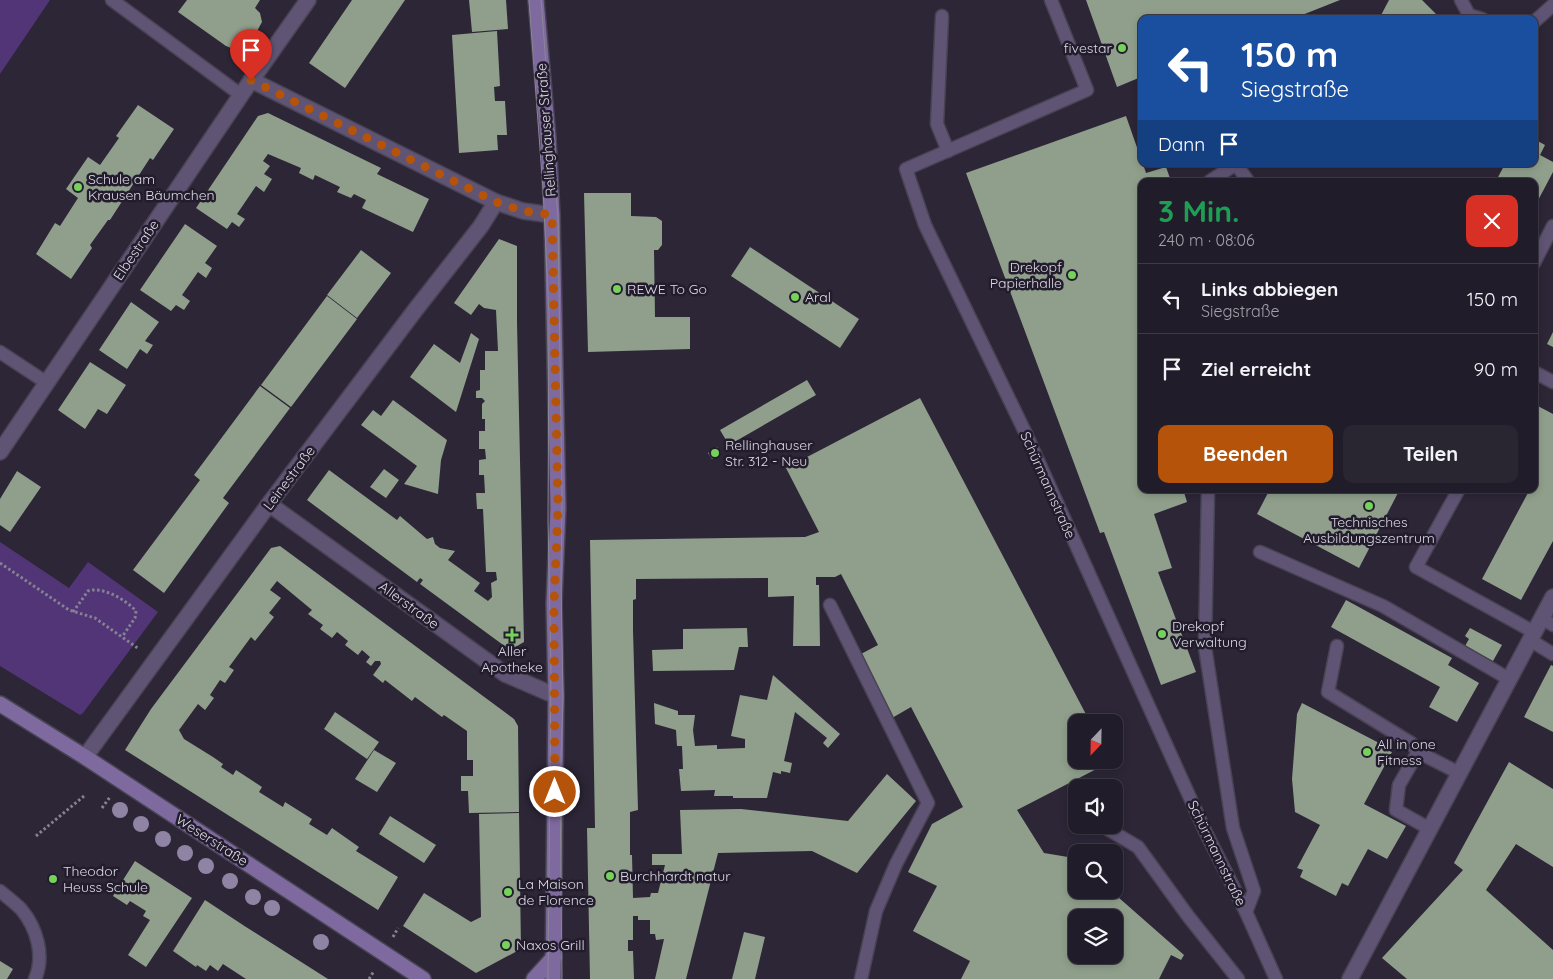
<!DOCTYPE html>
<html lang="de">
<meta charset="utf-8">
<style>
body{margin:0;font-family:Quicksand,sans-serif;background:#292531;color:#f1f3f6;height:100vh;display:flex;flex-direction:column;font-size:19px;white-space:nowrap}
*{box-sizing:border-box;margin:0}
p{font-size:16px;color:#a2a1a8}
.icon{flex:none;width:28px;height:28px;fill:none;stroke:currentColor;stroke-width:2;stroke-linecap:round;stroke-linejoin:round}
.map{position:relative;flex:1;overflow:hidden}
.side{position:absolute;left:1138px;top:178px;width:400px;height:315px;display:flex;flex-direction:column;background:#211c29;border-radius:10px;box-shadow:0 2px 8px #0003,0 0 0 1px #3e3a46}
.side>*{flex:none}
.top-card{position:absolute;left:1138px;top:15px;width:400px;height:152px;border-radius:10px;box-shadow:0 2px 8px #0003,0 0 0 1px #3e3a46;background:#1a4fa0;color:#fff;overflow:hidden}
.needle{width:32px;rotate:202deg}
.controls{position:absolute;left:1068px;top:714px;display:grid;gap:10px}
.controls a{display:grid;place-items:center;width:55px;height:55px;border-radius:10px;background:#211c29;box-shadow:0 2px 8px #0003,0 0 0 1px #3e3a46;font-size:25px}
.pin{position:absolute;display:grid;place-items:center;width:42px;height:42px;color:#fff;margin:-51px -21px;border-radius:50% 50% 50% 0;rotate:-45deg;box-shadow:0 0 5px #0007}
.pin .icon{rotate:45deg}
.me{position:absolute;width:55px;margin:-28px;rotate:0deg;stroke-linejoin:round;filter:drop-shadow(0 0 4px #0008)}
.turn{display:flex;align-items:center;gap:18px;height:105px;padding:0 20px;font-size:22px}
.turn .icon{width:65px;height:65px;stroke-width:2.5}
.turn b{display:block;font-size:35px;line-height:42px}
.then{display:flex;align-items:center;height:48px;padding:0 20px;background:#0003;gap:10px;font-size:19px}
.round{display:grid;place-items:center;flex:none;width:52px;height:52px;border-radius:10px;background:#292531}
.headline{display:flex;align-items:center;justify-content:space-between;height:85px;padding:0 20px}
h1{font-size:30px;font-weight:800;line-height:38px;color:#1e9e55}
.action{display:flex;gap:10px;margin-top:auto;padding:10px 20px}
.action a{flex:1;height:58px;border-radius:10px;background:#b45309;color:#fff;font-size:20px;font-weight:800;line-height:58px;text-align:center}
.action a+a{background:#292531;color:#f1f3f6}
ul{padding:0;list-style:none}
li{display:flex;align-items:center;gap:15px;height:70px;padding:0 20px;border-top:1px solid #3e3a46}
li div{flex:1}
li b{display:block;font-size:19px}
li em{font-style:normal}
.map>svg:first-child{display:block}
.green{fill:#513577}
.building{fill:#909f8c;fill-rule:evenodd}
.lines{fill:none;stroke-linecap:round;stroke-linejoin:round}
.lane-casing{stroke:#484353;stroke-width:15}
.street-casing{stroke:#484353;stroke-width:18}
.secondary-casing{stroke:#484353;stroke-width:18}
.path{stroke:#868290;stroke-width:3;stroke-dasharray:2.5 2.5;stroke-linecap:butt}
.lane{stroke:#605475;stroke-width:12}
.street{stroke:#605475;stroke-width:15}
.secondary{stroke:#7e6a9f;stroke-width:15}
.tram{stroke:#8b8794;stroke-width:1}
.tree{fill:#8f84a3}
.route{stroke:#b45309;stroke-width:9;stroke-dasharray:0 16.2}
.poi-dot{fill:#75d25a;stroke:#221c2d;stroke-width:2}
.labels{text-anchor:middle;stroke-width:5;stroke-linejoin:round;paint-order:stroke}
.poi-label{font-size:14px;fill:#dddae5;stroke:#221c2d;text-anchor:start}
.street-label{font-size:14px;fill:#dddae5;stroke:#221c2d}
</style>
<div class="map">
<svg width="1553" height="979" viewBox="0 0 1553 979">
<rect width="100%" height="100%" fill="#2c2637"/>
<g class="green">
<path d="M0,0h50l-50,74z"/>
<path d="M0,542l69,46 19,-26 70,50 -75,101 -3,2 -80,-49z"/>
</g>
<g class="building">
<path d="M187,0h73l-5,8 5,5 2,9 -11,20 -7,6 -8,2 -10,-4 -48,-34z"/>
<path d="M352,0h53l-60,88 -36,-25z"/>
<path d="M469,0h37l2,29 -36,3z"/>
<path d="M1086,0h254l-48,19h-151v58l-24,10z"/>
<path d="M1389,0h33l19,19h-62z"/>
<path d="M497,31l3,55 -6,1 1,14h10l2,34h-10l1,15 -39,3 -7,-118z"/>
<path d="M138,105l36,24 -21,31 -3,-2 -40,62h-2l-18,25 2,3 -21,31 -35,-25 19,-31 5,3 18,-28 -12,-9 22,-32 12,8 19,-27 -3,-2z"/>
<path d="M268,113l113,55 -4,6 52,25 -16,33 -51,-24 4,-8 -12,-6 -3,4 -14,-6 3,-5 -25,-12 -2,5 -14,-7 2,-5 -33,-14 -5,7 7,5 -6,8 8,5 -8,13 -8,-6 -19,28 8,5 -6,8 -7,-5 -5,7 -31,-21 62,-92z"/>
<path d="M1126,116l15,43v5h2l3,9 20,-6 5,14h-30v187l-2,1 2,7v113h42l4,13 -33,12 18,54 -14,4 38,100 -35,13 -57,-153 -4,1 -134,-360z"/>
<path d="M1534,139l11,6 -5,10 13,7v10l-19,36v-27h-38l9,-17h29z"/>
<path d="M584,193h47v23l25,1 6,4v24l-4,5h-4l1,67h35v32l-102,3z"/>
<path d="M185,224l32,22 -12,17 7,5 -6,10 -8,-6 -16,23 8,6 -6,9 -8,-5 -5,6 -31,-21z"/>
<path d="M499,239l18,7v77l7,319 -14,8 -90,-66 3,-4 -3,-2 -3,4 -110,-82 22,-30 68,50 3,-4 27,23 6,-2 2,7 5,4 15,3 -7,9 32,23 -6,8 14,10 4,-4 -1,-14 6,-3 -1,-8h-10l-3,-63h-6l-1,-16h9l-1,-18h-5v-15l7,-1 -1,-10h-6v-18h6v-12h-3v-15l3,-3 -3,-3h-6v-7l4,-1v-20h5v-19h13l-2,-41 -12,-2 -5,-4 -8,11 -17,-12z"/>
<path d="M750,247l109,72 -19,29 -109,-72z"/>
<path d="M361,250l30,23 -34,45 -30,-23z"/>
<path d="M327,296l30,23 -66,88 -30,-22z"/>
<path d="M131,302l28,20 -14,19 8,4 -6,9 -7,-5 -13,20 -28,-19z"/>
<path d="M1553,332v15l-6,-3z"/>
<path d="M471,333l8,6 -23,73 -46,-35 24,-33 26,19z"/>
<path d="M90,362l36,23 -19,29 -9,-5 -13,20 -27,-19z"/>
<path d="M807,380l9,15 -87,50 -9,-15z"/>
<path d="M260,386l30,22 -67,90 6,5 -65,90 -31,-23 67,-90 -6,-5z"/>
<path d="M920,398l170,324h-14v38h33l1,2 -93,48 27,43 30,5 2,2v30h34l74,65 -3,5 -10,-5 -12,24h-198l9,-18 -57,-30 24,-45 -29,-14 24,-48 31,-17 -52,-100 -19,11 -33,-63 19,-10 -37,-71 -6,3h-19v8h3l1,61h-27l1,-50 -26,1v-19l-132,1v20l-3,1v30l5,180 -8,2v43h2l1,43 17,-1 1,-4h7l7,-28h-13v-11h30l-2,-44 61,-1 107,12 39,-47 29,27 -59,72 -45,-22 -94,2 -32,126h-31l9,-40 -8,1 -1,-6h-5v-14h-12v-4h-5v24h-5v11h5l1,28h-44l-3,-151h8l-5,-288 215,-3 14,-5 -33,-64zM1076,918h38v37h-38z"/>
<path d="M393,400l54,40 -6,20 -3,34 -34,-10 13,-18 -56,-41 12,-15 8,6z"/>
<path d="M1534,404l19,10v127l-32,59 -39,-21 48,-90h4z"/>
<path d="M717,447l4,6 -9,6 -4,-6z"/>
<path d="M384,469l15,11 -13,18 -16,-11z"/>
<path d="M17,471l24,16 -31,45 -10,-7v-26z"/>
<path d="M1270,489h130l-41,79 -102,-54z"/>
<path d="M280,546l234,173 4,7 1,86 -50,1 -1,-22h-7v-15h12v-16h-6v-29l-23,-16 -2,2 -27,-20 -3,4 -27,-21 -2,3 -10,-8 8,-11 -1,-3h-5l-4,5 -5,-4 4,-5 -8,-7 -4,5 -13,-10 3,-4 -11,-9 -5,6 -12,-9 3,-4 -15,-11 4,-4 -35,-29 -7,9 11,8 -12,15 5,4 -19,24 -4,-4 -22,30 5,3 -9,13 -5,-3 -10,15 4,3 -9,12 -7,-6 -19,26 5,9 29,18 10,7 -2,3 12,8 3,-5 26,17 -3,5 24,15 2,-5 27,17 -3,5 18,11 5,-7 27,19 -3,4 42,26 -20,33 -253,-160 26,-41 120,-161z"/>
<path d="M1346,600l106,58 -4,7 31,18 -22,39 -28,-15 11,-20 -109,-60z"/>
<path d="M747,628l1,19h-9l-5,23 -81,1 -1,-21 31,-1v-20z"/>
<path d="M1470,628l32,17 -9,16 -28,-15 4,-7 -4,-3z"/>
<path d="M1551,665l2,1v66l-29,-15z"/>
<path d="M773,675l67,59 -12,14 -5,-5 4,-5 -32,-26 -11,49 8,2 -2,10 -9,-2v3l-8,-2 -6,26h-34v-2h-19l1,-6 -34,1 -2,-22h4l-1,-23h-5l-1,-16 -21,-6 -1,-21 24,8v4h17l-2,15 2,16 22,-1v4l28,-1v-9l-14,-3 9,-41 27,5z"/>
<path d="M1302,703l79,41 -1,2 12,6 -28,52 42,22 -19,33 -19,-10 -20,37 -6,-3 -6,13 -36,-19 3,-7 -6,-2 23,-43 -25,-13 -3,-33 5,-65z"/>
<path d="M335,712l44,30 -12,17 -43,-30z"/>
<path d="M374,750l22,13 -19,29 -22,-13z"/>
<path d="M1509,762l44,27v78l-37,-23 -30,46 67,60v29h-146l-25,-21 81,-88 -9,-7z"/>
<path d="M519,813l2,136 -45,24 -73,-47 21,-33 47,29 10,-5 -2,-103z"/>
<path d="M390,816l46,29 -12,18 -45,-29z"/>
<path d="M135,861l57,37 -46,69 -18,-12 22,-35 -7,-4 3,-5 -16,-10 -3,4 -14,-9z"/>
<path d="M205,900l41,27 82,52h-82l-23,-15 -5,7 -8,-6 -4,6 -9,-6 -1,2 -23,-16z"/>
<path d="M744,932l21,5 -10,42h-23z"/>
<path d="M0,961l13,8 -6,10h-7z"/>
</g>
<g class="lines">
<defs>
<g id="lane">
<path d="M112,0l129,95"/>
<path d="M1051,0l36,90 -181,79 19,56 101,209 179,397 41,81 30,67"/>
<path d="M1461,0l8,15 13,4"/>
<path d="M942,16l-5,108 11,27"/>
<path d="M1534,22l19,-17"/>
<path d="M1236,164l12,17"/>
<path d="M1210,181l26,-17"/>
<path d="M1534,263l19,-37"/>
<path d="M0,352l47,31"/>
<path d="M1534,372l19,10"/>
<path d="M1208,489l-3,158 28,181 21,63 -8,21"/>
<path d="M1459,489l-43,78 118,65"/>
<path d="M1260,552l123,54 126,73"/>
<path d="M830,605l98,198 -32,61 -20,47 -15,68"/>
<path d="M1542,618l11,7"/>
<path d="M1530,640l23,14"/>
<path d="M1337,646l-9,46 83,51 7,9"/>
<path d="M1106,828l32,19 50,69 50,63"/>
<path d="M1430,829l-34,-19 3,-25 19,-33 41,21"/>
<path d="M0,891c7,6 15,12 21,18 16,19 24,47 14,70"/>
</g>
<g id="street">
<path d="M251,80l245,122 27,9 29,4"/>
<path d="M0,452l241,-357 67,-95"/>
<path d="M269,504l236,170 51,22"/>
<path d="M85,757l184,-253 147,-195 65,-83 15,-24"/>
<path d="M1350,979l203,-382"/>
</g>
<g id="secondary">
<path d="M536,0l12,138 4,77 6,293 -4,96 2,92 -3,283"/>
<path d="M0,704l85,53 338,222"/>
<path d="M534,979l20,-22"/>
</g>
</defs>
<use href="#lane" class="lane-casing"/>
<use href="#street" class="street-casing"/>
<use href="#secondary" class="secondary-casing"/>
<g class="path">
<path d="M0,563l69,47 26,8 44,31"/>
<path d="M73,612l15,-21c15,-5 38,9 48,20l-1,7 -13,19"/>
<path d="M102,808l8,-11"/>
<path d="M36,836l48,-40"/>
<path d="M393,937l5,-9"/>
<path d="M369,979l5,-8"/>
</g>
<use href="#lane" class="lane"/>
<use href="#street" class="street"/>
<use href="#secondary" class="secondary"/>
<g class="tram">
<path d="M529,0l14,189 6,126 -1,206 3,149 -3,309"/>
<path d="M541,0l17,218 4,279 -1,83 2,119 -3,88 2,192"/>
</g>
</g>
<g class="tree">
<circle cx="120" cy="810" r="8"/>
<circle cx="141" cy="824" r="8"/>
<circle cx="163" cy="839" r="8"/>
<circle cx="185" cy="853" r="8"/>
<circle cx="206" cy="866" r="8"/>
<circle cx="230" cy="881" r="8"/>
<circle cx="253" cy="897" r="8"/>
<circle cx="272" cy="908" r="8"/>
<circle cx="321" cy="942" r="8"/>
</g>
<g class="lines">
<path class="route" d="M251,80l245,122 27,9 29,4 6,293 -4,96 1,188"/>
</g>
<g class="poi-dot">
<circle cx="1122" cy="48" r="5"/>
<circle cx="78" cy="187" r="5"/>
<circle cx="1072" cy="275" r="5"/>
<circle cx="617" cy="289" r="5"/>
<circle cx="795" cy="297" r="5"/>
<circle cx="715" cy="453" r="5"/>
<circle cx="1369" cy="506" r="5"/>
<circle cx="1162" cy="634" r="5"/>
<path d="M509.5 627.5h5v5h5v5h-5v5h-5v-5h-5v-5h5z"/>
<circle cx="1367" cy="752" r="5"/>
<circle cx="610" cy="876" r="5"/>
<circle cx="53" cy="879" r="5"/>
<circle cx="508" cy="892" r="5"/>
<circle cx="506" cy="945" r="5"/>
</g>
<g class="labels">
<g class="poi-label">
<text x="1112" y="53" text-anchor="end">fivestar</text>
<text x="88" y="184">Schule am<tspan x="88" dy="16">Krausen Bäumchen</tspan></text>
<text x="1062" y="272" text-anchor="end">Drekopf<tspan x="1062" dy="16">Papierhalle</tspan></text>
<text x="627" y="294">REWE To Go</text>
<text x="805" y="302">Aral</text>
<text x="725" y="450">Rellinghauser<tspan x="725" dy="16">Str. 312 - Neu</tspan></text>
<text x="1369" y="527" text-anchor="middle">Technisches<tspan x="1369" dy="16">Ausbildungszentrum</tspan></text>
<text x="1172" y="631">Drekopf<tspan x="1172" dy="16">Verwaltung</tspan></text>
<text x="512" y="656" text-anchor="middle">Aller<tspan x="512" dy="16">Apotheke</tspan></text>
<text x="1377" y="749">All in one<tspan x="1377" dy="16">Fitness</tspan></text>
<text x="63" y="876">Theodor<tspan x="63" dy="16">Heuss Schule</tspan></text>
<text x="620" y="881">Burchhardt natur</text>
<text x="518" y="889">La Maison<tspan x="518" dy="16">de Florence</tspan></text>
<text x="516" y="950">Naxos Grill</text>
</g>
<g class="street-label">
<text transform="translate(546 130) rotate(-94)" y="5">Rellinghauser Straße</text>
<text transform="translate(136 250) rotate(-56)" y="5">Elbestraße</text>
<text transform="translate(289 478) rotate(-53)" y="5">Leinestraße</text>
<text transform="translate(1048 485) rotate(66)" y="5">Schürmannstraße</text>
<text transform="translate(409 605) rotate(36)" y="5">Allerstraße</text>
<text transform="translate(212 840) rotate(33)" y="5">Weserstraße</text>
<text transform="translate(1217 853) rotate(64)" y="5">Schürmannstraße</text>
</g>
</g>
</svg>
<div class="controls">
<a><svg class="needle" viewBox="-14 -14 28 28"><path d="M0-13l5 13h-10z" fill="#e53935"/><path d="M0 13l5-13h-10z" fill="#a2a1a8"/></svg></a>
<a><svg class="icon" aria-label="sound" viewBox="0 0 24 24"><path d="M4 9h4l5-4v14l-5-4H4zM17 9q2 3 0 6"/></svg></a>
<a><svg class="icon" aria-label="search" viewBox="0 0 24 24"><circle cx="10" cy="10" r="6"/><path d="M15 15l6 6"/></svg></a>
<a><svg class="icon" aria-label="layers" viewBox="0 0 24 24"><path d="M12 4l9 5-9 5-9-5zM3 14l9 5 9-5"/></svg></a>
</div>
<div class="pin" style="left:251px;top:80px;background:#d93025"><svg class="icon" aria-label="arrive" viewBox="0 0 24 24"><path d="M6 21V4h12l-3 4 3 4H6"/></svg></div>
<svg class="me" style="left:555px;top:792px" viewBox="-20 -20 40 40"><circle r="17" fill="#b45309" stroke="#fff" stroke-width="3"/><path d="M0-11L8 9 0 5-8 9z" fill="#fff"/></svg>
<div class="top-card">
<div class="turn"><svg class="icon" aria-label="left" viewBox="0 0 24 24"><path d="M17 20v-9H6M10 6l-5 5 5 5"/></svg><div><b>150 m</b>Siegstraße</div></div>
<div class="then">Dann<svg class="icon" aria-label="arrive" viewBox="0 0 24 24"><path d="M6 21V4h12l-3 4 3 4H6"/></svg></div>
</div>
<section class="side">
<div class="headline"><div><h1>3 Min.</h1><p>240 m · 08:06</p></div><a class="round" style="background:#d93025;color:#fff"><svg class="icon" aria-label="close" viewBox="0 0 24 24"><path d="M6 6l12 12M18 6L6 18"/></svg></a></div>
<ul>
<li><svg class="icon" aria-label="left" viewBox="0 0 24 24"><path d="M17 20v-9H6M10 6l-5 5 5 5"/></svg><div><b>Links abbiegen</b><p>Siegstraße</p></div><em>150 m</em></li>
<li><svg class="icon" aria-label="arrive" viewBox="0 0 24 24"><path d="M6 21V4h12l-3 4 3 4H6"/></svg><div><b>Ziel erreicht</b></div><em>90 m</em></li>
</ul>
<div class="action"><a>Beenden</a><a>Teilen</a></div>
</section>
</div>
